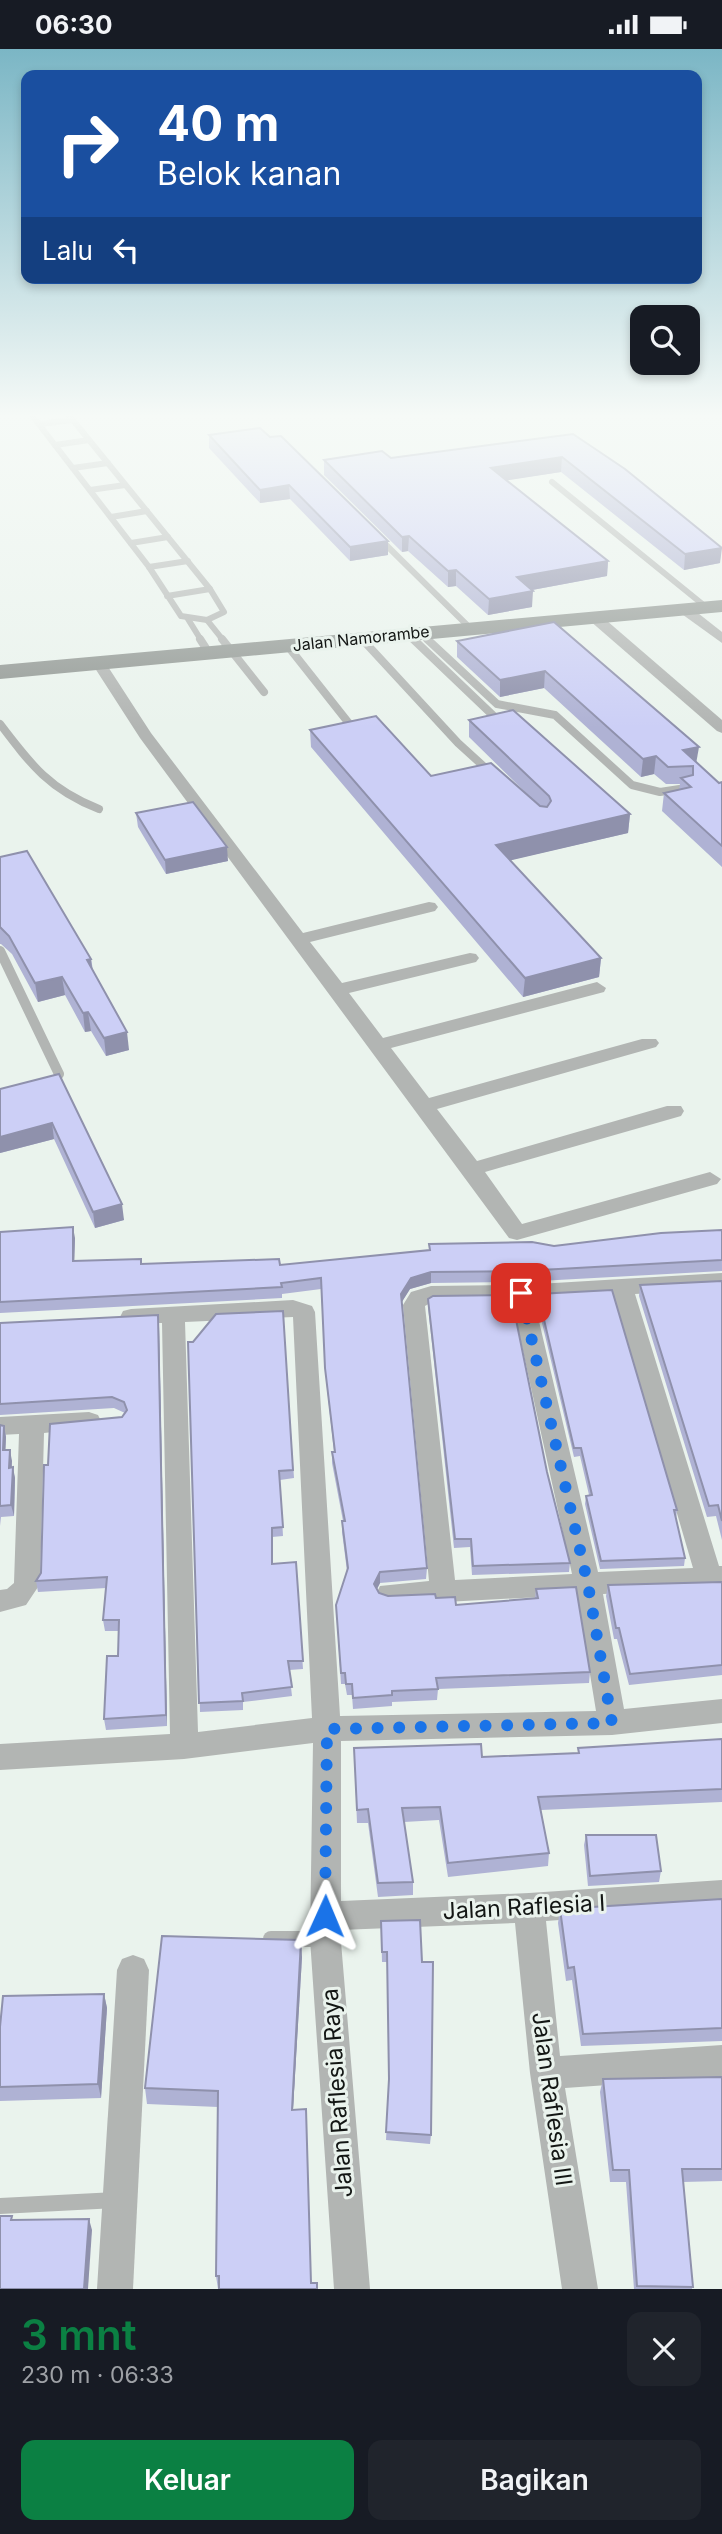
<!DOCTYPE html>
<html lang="id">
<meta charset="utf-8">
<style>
body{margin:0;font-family:Inter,sans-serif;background:#20242c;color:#f1f3f6;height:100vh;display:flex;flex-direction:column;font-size:26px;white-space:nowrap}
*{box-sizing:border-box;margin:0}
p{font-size:23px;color:#9ea1a6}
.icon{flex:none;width:38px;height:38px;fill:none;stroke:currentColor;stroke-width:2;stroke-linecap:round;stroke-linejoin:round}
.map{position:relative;height:2240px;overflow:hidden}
.side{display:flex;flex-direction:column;background:#171b24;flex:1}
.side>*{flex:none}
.guide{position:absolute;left:21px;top:21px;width:681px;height:214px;border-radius:14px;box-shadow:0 4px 10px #0003;background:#1a4fa0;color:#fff;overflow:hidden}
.tools{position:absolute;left:630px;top:256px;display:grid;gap:14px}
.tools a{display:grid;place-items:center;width:70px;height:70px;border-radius:14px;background:#171b24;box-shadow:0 4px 10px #0003;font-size:35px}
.pin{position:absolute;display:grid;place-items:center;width:60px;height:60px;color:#fff;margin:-30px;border-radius:14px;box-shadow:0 4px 10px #0006}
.me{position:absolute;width:77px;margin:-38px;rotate:1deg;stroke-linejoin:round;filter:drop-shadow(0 0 5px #0008)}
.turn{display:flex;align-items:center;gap:24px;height:147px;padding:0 21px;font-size:32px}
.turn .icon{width:91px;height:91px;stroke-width:2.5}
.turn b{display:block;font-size:49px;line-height:60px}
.then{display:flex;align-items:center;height:66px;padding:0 21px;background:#0003;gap:14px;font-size:26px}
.round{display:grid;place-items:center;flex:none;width:74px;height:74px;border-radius:14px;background:#20242c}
.summary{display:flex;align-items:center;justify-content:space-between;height:119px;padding:0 21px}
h1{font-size:42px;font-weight:600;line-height:52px;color:#0b8043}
.action{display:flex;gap:14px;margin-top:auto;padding:14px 21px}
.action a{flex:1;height:80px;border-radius:14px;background:#0b8043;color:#fff;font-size:28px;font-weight:600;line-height:80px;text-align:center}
.action a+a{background:#20242c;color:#f1f3f6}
.status{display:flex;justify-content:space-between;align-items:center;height:49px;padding:0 35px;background:#171b24;direction:ltr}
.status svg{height:19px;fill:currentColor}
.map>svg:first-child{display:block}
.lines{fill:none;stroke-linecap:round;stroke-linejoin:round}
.lane-far3{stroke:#b2b5b3;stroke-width:6}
.lane-far2{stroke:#b2b5b3;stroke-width:8}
.lane-far1{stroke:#b2b5b3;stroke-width:10}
.lane{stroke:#b2b5b3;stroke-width:16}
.street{fill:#b2b5b3;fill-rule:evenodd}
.secondary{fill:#939995;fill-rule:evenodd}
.wall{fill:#afb2d4}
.shaded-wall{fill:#8f91ac}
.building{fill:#cccff6;stroke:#8f91ac;stroke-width:2}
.route{stroke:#1a73e8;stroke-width:12;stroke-dasharray:0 21.6}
.labels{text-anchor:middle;stroke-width:6;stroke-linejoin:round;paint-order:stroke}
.far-street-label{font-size:16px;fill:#131614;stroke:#eaf3ed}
.near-street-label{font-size:23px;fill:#131614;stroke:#eaf3ed}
</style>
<div class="status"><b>06:30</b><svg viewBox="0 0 49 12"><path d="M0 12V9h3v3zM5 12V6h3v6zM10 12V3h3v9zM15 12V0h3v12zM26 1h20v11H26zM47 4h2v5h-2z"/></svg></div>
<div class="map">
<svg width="722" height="2240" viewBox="0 0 722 2240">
<rect width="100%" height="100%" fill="#eaf3ed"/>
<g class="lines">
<g class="lane-far3">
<path d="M31,365l118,153 32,49 26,4 16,20"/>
<path d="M68,365l142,175 14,23 -17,8"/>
<path d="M39,375l34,-4"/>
<path d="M55,396l34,-5"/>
<path d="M73,419l35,-5"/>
<path d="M552,433l154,125"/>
<path d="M90,441l35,-5"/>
<path d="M111,468l36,-6"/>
<path d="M379,489l90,89"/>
<path d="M131,494l37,-6"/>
<path d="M149,518l39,-6"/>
<path d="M167,547l43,-7"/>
<path d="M188,570l13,21"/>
<path d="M421,584l8,7"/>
<path d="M408,585l7,6"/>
</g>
<g class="lane-far2">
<path d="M200,590l9,14"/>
<path d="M222,590l42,53"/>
<path d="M362,590l96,104 33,30"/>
<path d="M413,590l89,85"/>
<path d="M427,590l70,65 58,11 77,70 28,7 26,-4"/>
<path d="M287,596l68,86"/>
<path d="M0,675c31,41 50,66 99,85"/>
</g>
<path class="lane-far1" d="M0,902l59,123"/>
<g class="lane">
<path d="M271,1890h51"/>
<path d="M0,2157l116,-6"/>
</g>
<g class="street">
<path d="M679,557h10l33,26v11l-43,-31z"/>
<path d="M589,565h10l123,106v13l-5,-2 -128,-111z"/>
<path d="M98,609l5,1 48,74 152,200 126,-31 6,1 3,4 -3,4 -125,31 32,41 128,-30 6,1 3,4 -3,4 -127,31 34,45 214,-56 9,6 -2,4 -213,56 38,50 213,-59h14l3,4 -3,4 -219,62 40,52 190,-55h14l3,5 -3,5 -196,56 37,52 188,-52 11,7 -4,5 -200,56 -8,-2 -369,-500 -49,-76z"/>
<path d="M722,1224v16l-87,5 84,272h3v22l-119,6 21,115 98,-10v24l-110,12 -271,6v160l188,-8 193,-13v28l-176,13 14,135 162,-11v32l-157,11 33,201h-36l-32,-216 -15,-150 -175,7 30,359h-36l-24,-350 3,-196 -129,16 -184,11v-26l170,-10 -8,-411h-39l-3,-6 3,-6 8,-2 162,-9 19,6 3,6 25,404 256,-5 -19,-116 -188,10 -9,-3 -4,-8 4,-8 49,-5 -26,-276 8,-13 20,-6 90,-1zM613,1246l80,273 -95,4 -64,-272zM512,1252l60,273 -117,6 -30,-274 7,-4zM293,1268l19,401 -114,14 -13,-410z"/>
<path d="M89,1363l9,3 3,6 -3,6 -54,6 -4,151 -14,21 -26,7v-22l7,-1 7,-6 5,-149 -19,1v-18z"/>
<path d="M133,1906l11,4 5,11 -16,319h-36l20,-319 5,-11z"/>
</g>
<path class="secondary" d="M722,551v12l-722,67v-14z"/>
</g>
<g class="wall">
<path d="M260,379l128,127 -38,6 -60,-62 -30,4 -51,-55v-13z"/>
<path d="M573,385l147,129 -36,7 -123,-98 -54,8 101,81 -1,15 -75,14v17l-44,8 -32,-29 -8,1 -40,-36 -6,1 -78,-77v-15l67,-2z"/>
<path d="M554,573l143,141 22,20 3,-1v85l-60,-56 2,-18 15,-3 1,-6h-14l-12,-10 -13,3 -97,-89 -44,9 -43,-40v-16z"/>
<path d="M469,671l161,94 -2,19 -118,27 91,98 -2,19 -76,20 -212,-250 -1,-17 121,46 97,19 -59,-58z"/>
<path d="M136,764l92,48 -62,13 -28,-47z"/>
<path d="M0,808l91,102 2,11 36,80 -23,6 -15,-25 -6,1 -20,-37 -27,7 -26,-48 -11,-10h-1z"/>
<path d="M59,1025l65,146 -29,8 -41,-89 -54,14v-64z"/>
<path d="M722,1181v41l-201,11 -90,1 -21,6 -9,14 26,265 -1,11 -46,4 -3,6 2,4 9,3 48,2 20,7 79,-7 1,-9 54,83 -1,11 -151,6 -1,11 -45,2v4l-39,3 -1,-14h-5l-2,-11h-4l-5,-79 11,-34 -5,-39v-11h1l-11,-58v-11h2l-8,-73 -5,-90 -39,5v4l-282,15v-81l75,6 -1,22 68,4 138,1 149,-14v-7l125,2z"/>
<path d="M722,1232v259l-6,-24 -9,1 -68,-221 1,-11z"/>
<path d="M538,1245l139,216 -1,9 9,39 -1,8 -84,3 -15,-65 1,-8 3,-1 -9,-39 -6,1 -37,-155z"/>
<path d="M428,1250l119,173 23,91 -1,9 -97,3 -2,-28 -16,1 -26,-241z"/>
<path d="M283,1262l11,167 -14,2 3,56 -11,1v27l24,-2 7,107 -14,1 3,26 -49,6v8l-43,2 -7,-370z"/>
<path d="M0,1274l159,3 8,400 -61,4 -2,-11 14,-63v-25h-13l-2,-11 3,-32 -68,4 -2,-11 5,-8 7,-108 74,-48 3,-4 -11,-5 -114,7z"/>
<path d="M0,1376l4,1 2,11 -1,13h5l2,17 3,11 -1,38 -13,1 -1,9z"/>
<path d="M722,1533v93l-93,10 -12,-46h-3l-8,-43 2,-11z"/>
<path d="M722,1690v63l-181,8 8,43 -1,13 -100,11 -9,-57 -35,2 9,60v13l-35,2 -10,-74h-11l-3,-75 128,9 96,-4v-5z"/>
<path d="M586,1786l75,36 -2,11 -71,4 -4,-41z"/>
<path d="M722,1850v142l-141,5 -9,-66 -6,1 -8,-58 2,-14z"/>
<path d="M381,1872l50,214 -1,9 -44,-4 3,-56 -2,-122h-5z"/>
<path d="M302,1908l-9,153 18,173 6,6h-99l-2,-13 2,-169 -71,-3 -2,-16z"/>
<path d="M104,1945l3,14 -6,90 -101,3v-74z"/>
<path d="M722,2028v104l-39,1 9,107h-58l-8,-107h-16l-10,-90 3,-13z"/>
</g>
<g class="shaded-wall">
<path d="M562,408l-1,15 -71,11 1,-15z"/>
<path d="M289,436l1,14 -30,4v-13z"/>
<path d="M409,487l-1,15 -6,1v-15z"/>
<path d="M388,492v14l-38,6v-14z"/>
<path d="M722,499l-2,15 -36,7 1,-16z"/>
<path d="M608,512l-1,15 -91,17 1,-16z"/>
<path d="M456,521v16l-8,1v-16z"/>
<path d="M533,542l-1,16 -44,8 1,-16z"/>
<path d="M545,622l-1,17 -44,9v-17z"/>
<path d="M699,698l-3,17 -13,-14z"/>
<path d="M656,707l-2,18 -13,3 2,-18z"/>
<path d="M630,765l-2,19 -133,31 1,-19z"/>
<path d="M227,798l1,14 -62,13 -1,-14z"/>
<path d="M601,909l-2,19 -76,20 2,-19z"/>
<path d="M91,910l2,18 -6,-17z"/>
<path d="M62,928l3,18 -27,7 -3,-19z"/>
<path d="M88,963l3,19 -6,1 -2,-19z"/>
<path d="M127,983l2,18 -23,6 -2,-18z"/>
<path d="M52,1074l2,16 -54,14v-16z"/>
<path d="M122,1155l2,16 -29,8 -2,-16z"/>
<path d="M73,1178l2,11 -1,34 -1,-11z"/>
<path d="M431,1223v11l-21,6 -10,16 1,-11 10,-16z"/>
<path d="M158,1266l1,11 8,400 -1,-11z"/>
<path d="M4,1377l2,11 -1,25 -2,-12z"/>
<path d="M10,1401l2,11 -1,18 -2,-11z"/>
<path d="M13,1418l2,11 -1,38 -3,-11z"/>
<path d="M380,1523v11l-6,12v-11z"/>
<path d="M301,1891l1,17 -10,169v-16z"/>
<path d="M104,1945l3,14 -6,90 -3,-14z"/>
<path d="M89,2170l3,11 -4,59h-4z"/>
</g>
<g class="building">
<path d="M260,379l10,9 11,-1 107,105 -38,6 -61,-62 -29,5 -51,-55z"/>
<path d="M573,385l52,35 97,79 -37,6 -123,-97 -71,11 117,93 -91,16 16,14 -44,8 -33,-29 -8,1 -39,-35 -7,1 -78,-77 58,-9 9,7z"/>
<path d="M554,573l145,125 -16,3 36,33 3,-1v64l-58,-53 27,-6 -10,-9 12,-3v-9l-25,1 -12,-11 -13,3 -98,-88 -45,9 -43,-39z"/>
<path d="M513,661l117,104 -134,31 105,113 -76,20 -215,-248 66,-14 55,60 60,-13 49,43 7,1 4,-6 -2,-5 -80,-76z"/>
<path d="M193,753l34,45 -62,13 -29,-47z"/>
<path d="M27,802l64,108 -4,1 40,72 -23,6 -16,-26 -5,1 -21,-36 -27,6 -26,-47 -9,-9v-70z"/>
<path d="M59,1025l63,130 -29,8 -41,-89 -52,14v-48z"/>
<path d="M73,1178v34l68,-2v5l138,-5 1,6 150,-15 -1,-6 103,-2 22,4 107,-13 61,-3v30l-200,11 -91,1 -20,6 -10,16 26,274 -47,4 -6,12 5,9 9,3 47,-2 1,4 19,-1 1,8 82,-7 -2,-9 40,-2 14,85 -154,6 2,11 -46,2v4l-39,3 -1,-14h-6l-1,-11h-4l-5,-68 12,-37 -6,-47h3l-13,-69h3l-10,-84 -4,-90 -40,5 1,4 -282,15v-70z"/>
<path d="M722,1232v240l-4,-16 -9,1 -69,-221z"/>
<path d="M612,1241l65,220h-3l11,48 -84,3 -15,-65 6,-1 -11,-47h-7l-36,-154z"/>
<path d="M511,1246l36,177 23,91 -97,3 -2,-27h-16l-27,-240 5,-3z"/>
<path d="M283,1262l10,159 -14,1 4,56 -11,1v36l24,-2 7,99h-15l4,26 -50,6 1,8 -44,2 -11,-361h5l23,-28z"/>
<path d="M158,1266l8,400 -62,4 3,-63h11l1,-36h-16l4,-43 -71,4 5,-8 3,-108h4l2,-41 72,-7 5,-7 -3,-8 -12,-5 -112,7v-81z"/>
<path d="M0,1376l4,1 -1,24h7l-1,18 4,-1 -2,38 -11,1z"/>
<path d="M722,1533v83l-92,9 -11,-46h-3l-8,-43z"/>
<path d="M722,1690v50l-184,8 11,56 -101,10 -8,-56 -38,1 11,74 -35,1 -10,-74 -11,1 -3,-62 127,-4 1,13 97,-4 -1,-5z"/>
<path d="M586,1786h70l5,36 -71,5z"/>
<path d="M722,1850v129l-139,6 -9,-67 -6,1 -8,-59z"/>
<path d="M420,1871l2,42h11l-2,173 -45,-3 3,-53 -2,-127h-5l-1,-31z"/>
<path d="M162,1887l139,4 -9,170 14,-1 5,174h6v6h-98v-13h-3l2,-185 -73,-3z"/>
<path d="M104,1945l-6,90 -98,3v-60l3,-31z"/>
<path d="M722,2028v92h-40l11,118 -56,-1 -8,-116h-16l-10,-91z"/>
<path d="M0,2167h12l-1,4 78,-1 -5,70h-84z"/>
</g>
<linearGradient id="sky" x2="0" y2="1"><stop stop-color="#7bb6c5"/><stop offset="0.54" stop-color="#f6faf7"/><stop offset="1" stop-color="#f6faf7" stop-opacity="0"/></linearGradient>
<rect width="722" height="679" fill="url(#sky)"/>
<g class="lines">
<path class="route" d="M325,1867l2,-187 285,-6 -24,-138 -67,-292"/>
</g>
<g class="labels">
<g class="far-street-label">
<text transform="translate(361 589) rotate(-6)" y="6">Jalan Namorambe</text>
</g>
<g class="near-street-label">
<text transform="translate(524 1858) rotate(-3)" y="8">Jalan Raflesia I</text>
<text transform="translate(337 2044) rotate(-94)" y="8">Jalan Raflesia Raya</text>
<text transform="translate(552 2050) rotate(82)" y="8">Jalan Raflesia III</text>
</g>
</g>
</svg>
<div class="tools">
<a><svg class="icon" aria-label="search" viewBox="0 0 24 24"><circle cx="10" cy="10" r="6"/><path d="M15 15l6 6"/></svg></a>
</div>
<div class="pin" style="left:521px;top:1244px;background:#d93025"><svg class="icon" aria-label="arrive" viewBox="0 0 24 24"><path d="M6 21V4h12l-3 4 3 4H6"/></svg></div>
<svg class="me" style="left:325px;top:1867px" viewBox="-20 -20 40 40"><path d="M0-17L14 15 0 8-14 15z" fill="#1a73e8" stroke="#fff" stroke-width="4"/></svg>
<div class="guide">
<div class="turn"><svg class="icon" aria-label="right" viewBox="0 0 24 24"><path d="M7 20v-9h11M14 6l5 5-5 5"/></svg><div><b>40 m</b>Belok kanan</div></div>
<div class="then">Lalu<svg class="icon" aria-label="left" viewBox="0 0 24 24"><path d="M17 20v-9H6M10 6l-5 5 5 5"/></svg></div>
</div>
</div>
<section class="side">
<div class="summary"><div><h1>3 mnt</h1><p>230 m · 06:33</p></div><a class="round"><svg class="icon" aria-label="close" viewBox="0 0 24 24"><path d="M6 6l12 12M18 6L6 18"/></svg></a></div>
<div class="action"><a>Keluar</a><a>Bagikan</a></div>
</section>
